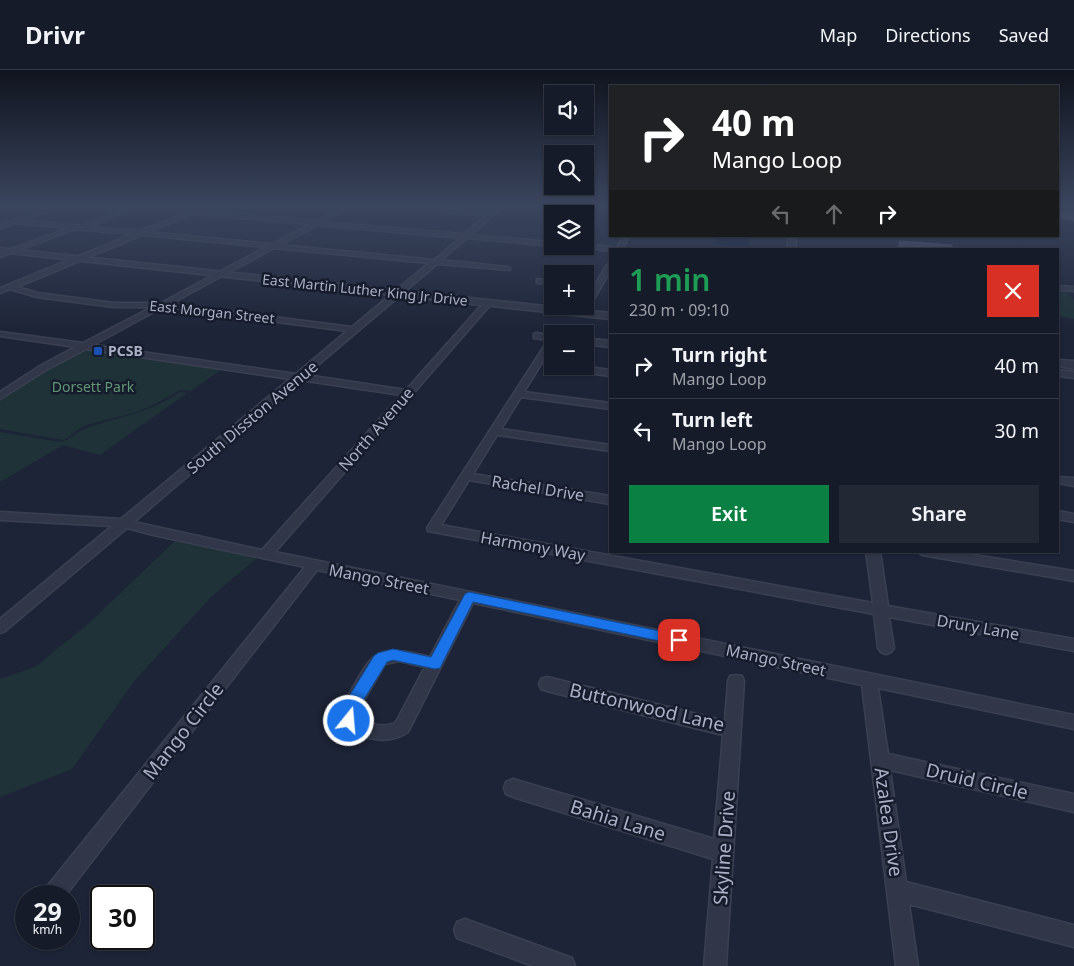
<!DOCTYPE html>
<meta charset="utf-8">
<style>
body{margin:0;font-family:"Noto Sans",sans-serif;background:#232835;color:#f1f3f6;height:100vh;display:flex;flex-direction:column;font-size:19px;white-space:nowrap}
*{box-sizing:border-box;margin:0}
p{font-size:16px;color:#9ea1a8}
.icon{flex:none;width:28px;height:28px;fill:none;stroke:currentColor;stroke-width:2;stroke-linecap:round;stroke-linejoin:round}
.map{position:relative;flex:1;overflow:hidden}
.panel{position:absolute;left:609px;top:178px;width:450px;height:305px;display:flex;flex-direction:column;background:#161b29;border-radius:0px;box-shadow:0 1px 4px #0004,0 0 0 1px #353946}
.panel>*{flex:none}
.guide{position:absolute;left:609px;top:15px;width:450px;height:152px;border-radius:0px;box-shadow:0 1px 4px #0004,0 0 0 1px #353946;background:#202124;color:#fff;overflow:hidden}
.controls{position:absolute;left:544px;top:15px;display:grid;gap:10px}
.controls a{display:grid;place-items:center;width:50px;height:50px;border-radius:0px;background:#161b29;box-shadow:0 1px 4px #0004,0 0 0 1px #353946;font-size:25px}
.speed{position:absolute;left:15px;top:815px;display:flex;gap:10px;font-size:25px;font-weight:700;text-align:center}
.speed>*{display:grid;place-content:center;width:65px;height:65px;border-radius:50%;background:#161b29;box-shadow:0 1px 4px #0004,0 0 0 1px #353946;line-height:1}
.speed small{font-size:12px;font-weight:400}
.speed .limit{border:2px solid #111;border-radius:8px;background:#fff;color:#111}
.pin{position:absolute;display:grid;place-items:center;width:42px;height:42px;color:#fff;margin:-21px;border-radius:10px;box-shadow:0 2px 8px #0006}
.me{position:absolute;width:55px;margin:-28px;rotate:17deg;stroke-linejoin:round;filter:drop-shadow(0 0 4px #0008)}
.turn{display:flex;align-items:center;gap:18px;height:105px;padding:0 20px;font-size:22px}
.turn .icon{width:65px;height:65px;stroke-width:2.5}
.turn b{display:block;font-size:35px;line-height:42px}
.lanes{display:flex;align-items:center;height:48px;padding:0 20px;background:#0003;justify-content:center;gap:25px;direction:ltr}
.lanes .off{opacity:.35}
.round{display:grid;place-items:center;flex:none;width:52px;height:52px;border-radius:0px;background:#232835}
.headline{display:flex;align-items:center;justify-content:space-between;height:85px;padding:0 20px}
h1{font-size:30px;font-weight:600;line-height:38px;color:#1e9e55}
.primary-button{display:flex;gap:10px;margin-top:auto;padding:10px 20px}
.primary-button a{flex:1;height:58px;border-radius:0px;background:#0b8043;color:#fff;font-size:20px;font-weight:600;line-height:58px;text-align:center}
.primary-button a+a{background:#232835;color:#f1f3f6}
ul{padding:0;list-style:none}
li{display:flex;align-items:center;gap:15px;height:65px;padding:0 20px;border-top:1px solid #353946}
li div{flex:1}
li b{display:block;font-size:19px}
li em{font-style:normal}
header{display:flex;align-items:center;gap:30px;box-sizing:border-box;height:70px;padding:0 25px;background:#161b29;border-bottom:1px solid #353946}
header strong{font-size:24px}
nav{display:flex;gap:28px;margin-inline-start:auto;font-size:18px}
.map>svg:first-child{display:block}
.green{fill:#1f3238}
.water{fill:#111a35}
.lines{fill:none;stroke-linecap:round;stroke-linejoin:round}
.minor-casing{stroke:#3a4051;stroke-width:3}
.tertiary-casing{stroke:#3a4051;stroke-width:3}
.secondary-casing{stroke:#3a4051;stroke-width:2}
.trunk-casing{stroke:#383e4f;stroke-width:3}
.minor{fill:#313748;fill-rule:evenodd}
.tertiary{fill:#313748;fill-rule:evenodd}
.secondary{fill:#3e455b;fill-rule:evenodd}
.trunk{fill:#5e5e5a;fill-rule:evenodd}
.wall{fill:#373f57}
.building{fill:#434c63;stroke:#535b72}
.route{fill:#1a73e8;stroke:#114b97}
.transit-dot{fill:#1a4fb4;stroke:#161c2c;stroke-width:2}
.labels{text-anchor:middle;stroke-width:5;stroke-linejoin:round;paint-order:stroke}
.far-street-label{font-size:14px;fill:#aab0c5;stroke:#161c2c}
.far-poi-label{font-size:14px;font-weight:bold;fill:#aab0c5;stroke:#161c2c;text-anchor:start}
.far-park-label{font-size:14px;fill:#609775;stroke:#161c2c}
.street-label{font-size:16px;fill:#aab0c5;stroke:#161c2c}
.near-street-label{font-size:19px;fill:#aab0c5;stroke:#161c2c}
</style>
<header>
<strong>Drivr</strong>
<nav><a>Map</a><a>Directions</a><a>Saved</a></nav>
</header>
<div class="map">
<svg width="1074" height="896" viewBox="0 0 1074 896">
<rect width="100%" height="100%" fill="#1d2437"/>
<g class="green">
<path d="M1058,222l9,1 7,7v19l-16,-3z"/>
<path d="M90,279l132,20 -31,22 -11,-1 -25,14 -18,8 -54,14 -19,14 -64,-11v-29c22,-12 68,-49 90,-51z"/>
<path d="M180,322l7,1 -87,62 -37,-10 -63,37v-50l60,10c11,-2 17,-11 27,-14 34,-12 62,-15 93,-36z"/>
<path d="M175,471l82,17 -46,39 -75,82 -64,90 -72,28v-118l35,-12 53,-43z"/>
</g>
<path class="water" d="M716,166h30l4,11 -33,-3z"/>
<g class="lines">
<defs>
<g id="minor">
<path d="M57,135h8l-42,15 59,6 48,-18 -18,-3h23l181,16 30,-16h7l-30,17 141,12 22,-18 -122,-11h26l100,8 9,-8h6l-34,30 81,7v4l-85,-8 -26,22 67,7 2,1v2l-73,-6 -131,111 100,15 79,-89 7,2 -217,249 799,163v14l-196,-41 10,66 186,40v18l-184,-42 16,112 168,43v22l-165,-43 9,62h-22l-34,-281 -389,-82 -65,129c-21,14 -46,7 -65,-6l-3,-15 2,-5c30,-48 26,-66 88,-49l30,-57 -143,-30 -252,326h-23l3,-7 260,-322 -152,-32 -26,-7 -122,103 -5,2v-14l112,-93 -112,-6v-8l121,7 169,-140 -204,-30 -40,21 -46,29v-7l40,-26 35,-19 -75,-11v-4l83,11 69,-36h-38l-77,-10 -27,-8 -10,4v-5l133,-54 -58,-5 -75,28v-4l69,-25 -54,-5 -15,5v-4zM134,138l52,5 -46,18 -51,-4zM193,144l117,10 -38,20 -123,-12zM318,155l142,13 -26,22 -154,-15zM142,165l124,12 -105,56h-47l-76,-10 -21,-6zM274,178l155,15 -77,64 -182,-23zM163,237l184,24 -51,43 -203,-29zM300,310l101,15 -139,155 -128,-28zM399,591l26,6 -29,55c-12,7 -28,2 -39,-5v-5l28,-48z"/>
<path d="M624,166h6l-8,13h-6z"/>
<path d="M585,174l27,3 3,2h-5v2l-30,-5h5z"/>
<path d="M610,193v8l-24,42 -7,2 -1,-2 4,-7h3v-5l22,-36z"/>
<path d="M537,209l15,2v4l-15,-2z"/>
<path d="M1058,216l16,1v4l-16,-1z"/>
<path d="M537,263l15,3v10l-28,46 86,11v6l-89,-12 -20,32 109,16v6l-113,-16 -24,39 137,22v8l-141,-24 -28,45 432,78 -7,-52h14l8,55 186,33v12l-185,-34 5,31 -3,4 -5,2 -5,-2 -3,-4 -4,-34 -446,-83 -1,-3 121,-188 -14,-2v-4z"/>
<path d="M585,268l25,3v6l-25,-3z"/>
<path d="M554,296h26l30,4v6l-52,-7z"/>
<path d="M1058,300l16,2v6l-16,-2z"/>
<path d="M1058,407l16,1v8l-16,-3z"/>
<path d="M1058,441l16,3v8l-16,-3z"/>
<path d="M916,481h34l124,20v10l-152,-26z"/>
<path d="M736,605l6,1 2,5 -18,285h-22l9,-107 -200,-62 -7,-3 -2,-6 2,-6 7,-3 201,60 9,-104 -176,-44 -6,-2 -2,-5 2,-5 6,-2 178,44 3,-40 2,-5z"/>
<path d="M465,849l107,39 3,8h-42l-76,-28 -3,-8 3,-8z"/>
</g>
<g id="tertiary">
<rect x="788" y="166" width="8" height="13"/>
<path d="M0,178l610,65v6l-610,-67z"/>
<path d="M1058,290l16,1v8l-16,-3z"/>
</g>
<path id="secondary" d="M1058,139l16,1v4l-16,-1z"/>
<path id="trunk" d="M1058,141l16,4v6l-16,-4z"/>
</defs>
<use href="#minor" class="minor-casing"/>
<use href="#tertiary" class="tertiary-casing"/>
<use href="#secondary" class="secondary-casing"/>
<use href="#trunk" class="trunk-casing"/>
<use href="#minor" class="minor"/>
<use href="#tertiary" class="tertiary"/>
<use href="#secondary" class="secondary"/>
<use href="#trunk" class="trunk"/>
</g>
<path class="wall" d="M899,171l55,8h-58z"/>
<path class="building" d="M899,171l52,4 3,4h-52z"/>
<linearGradient id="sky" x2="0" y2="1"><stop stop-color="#10141e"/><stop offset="0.52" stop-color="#3a455e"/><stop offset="1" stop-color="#3a455e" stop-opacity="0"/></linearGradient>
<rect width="1074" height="261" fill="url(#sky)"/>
<path class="route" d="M469,522l210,43 5,1 2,4 -2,4 -5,1 -206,-43 -33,66 -5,1 -42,-9 -6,2 -31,50v9l-2,5 -5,2 -6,-2 -3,-15 34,-55 4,-3 15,-4 38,8 34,-63z"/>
<rect class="transit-dot" x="93" y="276" width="10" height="10" rx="2.5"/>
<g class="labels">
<g class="far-street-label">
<text transform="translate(365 220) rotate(6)" y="5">East Martin Luther King Jr Drive</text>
<text transform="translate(212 242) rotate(6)" y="5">East Morgan Street</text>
</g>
<g class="far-poi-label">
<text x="108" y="286">PCSB</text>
</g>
<g class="far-park-label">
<text x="93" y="322">Dorsett Park</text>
</g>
<g class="street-label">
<text transform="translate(252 347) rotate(-40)" y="6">South Disston Avenue</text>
<text transform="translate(376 359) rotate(-49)" y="6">North Avenue</text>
<text transform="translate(538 418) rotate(9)" y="6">Rachel Drive</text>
<text transform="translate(533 476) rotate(10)" y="6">Harmony Way</text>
<text transform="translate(379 509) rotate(11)" y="6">Mango Street</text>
<text transform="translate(978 557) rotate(10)" y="6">Drury Lane</text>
<text transform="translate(776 590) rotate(12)" y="6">Mango Street</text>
</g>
<g class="near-street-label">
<text transform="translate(647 637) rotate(13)" y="7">Buttonwood Lane</text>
<text transform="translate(183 661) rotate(-52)" y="7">Mango Circle</text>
<text transform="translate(977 711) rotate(13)" y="7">Druid Circle</text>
<text transform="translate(618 750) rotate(17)" y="7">Bahia Lane</text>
<text transform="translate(889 752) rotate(82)" y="7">Azalea Drive</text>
<text transform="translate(724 778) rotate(-86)" y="7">Skyline Drive</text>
</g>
</g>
</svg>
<div class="controls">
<a><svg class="icon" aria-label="sound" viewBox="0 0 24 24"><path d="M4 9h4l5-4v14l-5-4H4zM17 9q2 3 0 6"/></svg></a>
<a><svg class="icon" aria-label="search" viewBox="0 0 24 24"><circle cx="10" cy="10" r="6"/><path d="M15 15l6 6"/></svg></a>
<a><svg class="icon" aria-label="layers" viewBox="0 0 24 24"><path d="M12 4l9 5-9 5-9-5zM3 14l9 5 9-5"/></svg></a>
<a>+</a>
<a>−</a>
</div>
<div class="speed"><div>29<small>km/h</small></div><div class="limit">30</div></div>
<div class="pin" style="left:679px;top:570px;background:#d93025"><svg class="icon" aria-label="arrive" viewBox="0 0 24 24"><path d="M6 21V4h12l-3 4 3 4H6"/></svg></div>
<svg class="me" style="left:349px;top:651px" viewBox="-20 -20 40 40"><circle r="17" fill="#1a73e8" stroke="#fff" stroke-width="3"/><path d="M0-11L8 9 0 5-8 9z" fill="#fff"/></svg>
<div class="guide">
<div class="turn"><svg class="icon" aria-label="right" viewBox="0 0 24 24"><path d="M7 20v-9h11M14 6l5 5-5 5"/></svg><div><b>40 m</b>Mango Loop</div></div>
<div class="lanes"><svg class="icon off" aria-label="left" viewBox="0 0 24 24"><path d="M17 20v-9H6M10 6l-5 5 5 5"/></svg><svg class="icon off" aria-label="ahead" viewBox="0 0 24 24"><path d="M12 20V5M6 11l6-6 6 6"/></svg><svg class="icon" aria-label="right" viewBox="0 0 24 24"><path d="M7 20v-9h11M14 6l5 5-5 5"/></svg></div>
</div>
<section class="panel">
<div class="headline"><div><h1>1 min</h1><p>230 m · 09:10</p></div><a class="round" style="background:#d93025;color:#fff"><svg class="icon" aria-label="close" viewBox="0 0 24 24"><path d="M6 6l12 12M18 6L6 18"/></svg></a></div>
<ul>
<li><svg class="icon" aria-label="right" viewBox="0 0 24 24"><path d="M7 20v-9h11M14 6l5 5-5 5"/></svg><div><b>Turn right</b><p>Mango Loop</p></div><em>40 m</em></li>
<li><svg class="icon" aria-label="left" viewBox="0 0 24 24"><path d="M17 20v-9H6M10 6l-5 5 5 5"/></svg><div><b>Turn left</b><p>Mango Loop</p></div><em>30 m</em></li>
</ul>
<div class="primary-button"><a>Exit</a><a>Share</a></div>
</section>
</div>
